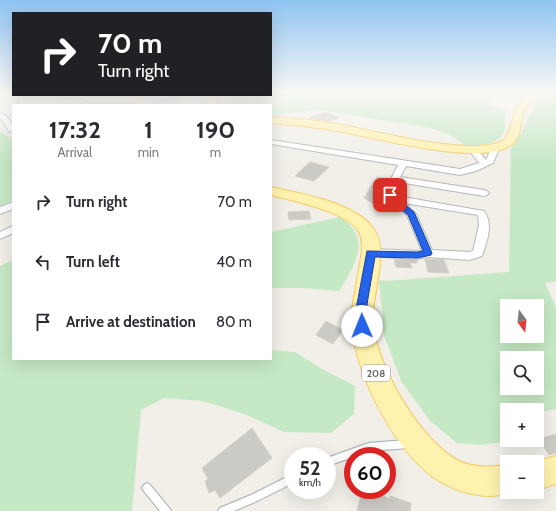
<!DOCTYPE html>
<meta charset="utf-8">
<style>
body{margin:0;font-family:Cabin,sans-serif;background:#f2f2f3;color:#2b2b33;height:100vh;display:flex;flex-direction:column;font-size:15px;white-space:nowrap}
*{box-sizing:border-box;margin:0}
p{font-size:13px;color:#7c7c81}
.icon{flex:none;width:22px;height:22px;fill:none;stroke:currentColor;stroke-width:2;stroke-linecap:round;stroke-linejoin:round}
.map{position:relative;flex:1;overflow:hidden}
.drawer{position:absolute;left:12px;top:104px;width:260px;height:256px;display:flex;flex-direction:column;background:#fff;border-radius:0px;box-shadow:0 4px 16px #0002}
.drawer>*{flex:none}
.guide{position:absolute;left:12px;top:12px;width:260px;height:84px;border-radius:0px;box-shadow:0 4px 16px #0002;background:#202124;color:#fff;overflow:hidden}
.needle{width:26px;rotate:165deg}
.fabs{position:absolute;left:500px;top:299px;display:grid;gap:8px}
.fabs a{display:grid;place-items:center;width:44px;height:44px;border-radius:0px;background:#fff;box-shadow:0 4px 16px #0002;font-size:20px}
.speed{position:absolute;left:284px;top:447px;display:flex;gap:8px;font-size:20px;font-weight:700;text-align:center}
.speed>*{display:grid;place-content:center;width:52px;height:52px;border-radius:50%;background:#fff;box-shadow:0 4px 16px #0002;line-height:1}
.speed small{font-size:10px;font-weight:400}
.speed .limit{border:6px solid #d22;background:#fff;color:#111}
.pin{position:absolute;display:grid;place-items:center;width:34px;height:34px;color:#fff;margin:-17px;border-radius:8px;box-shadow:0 2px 6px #0006}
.me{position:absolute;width:44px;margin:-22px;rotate:359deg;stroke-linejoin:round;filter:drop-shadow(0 0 3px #0008)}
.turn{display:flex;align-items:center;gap:14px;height:84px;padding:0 20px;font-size:18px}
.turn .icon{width:52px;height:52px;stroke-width:2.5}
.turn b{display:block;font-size:28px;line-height:34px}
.eta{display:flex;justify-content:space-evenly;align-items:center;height:68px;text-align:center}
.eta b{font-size:24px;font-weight:800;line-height:28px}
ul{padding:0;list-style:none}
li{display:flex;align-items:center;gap:12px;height:60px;padding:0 20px}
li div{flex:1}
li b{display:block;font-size:15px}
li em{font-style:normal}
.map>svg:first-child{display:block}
.green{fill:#c5e8c5;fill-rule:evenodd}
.building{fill:#cccac5;stroke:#d6d1c6}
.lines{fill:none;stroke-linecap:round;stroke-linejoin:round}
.service-casing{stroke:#b5b8bc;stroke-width:2.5}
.minor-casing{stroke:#b5b8bc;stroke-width:2}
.primary-casing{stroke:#f2c960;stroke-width:2}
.service{fill:#fff;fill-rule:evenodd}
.minor{fill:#fff;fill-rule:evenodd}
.primary{fill:#fff2af;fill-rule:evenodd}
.route{fill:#2563eb;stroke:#184099}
.labels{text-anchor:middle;stroke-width:3;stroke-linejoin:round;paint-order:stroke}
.shield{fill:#fff;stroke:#8f9295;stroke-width:1}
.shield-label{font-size:10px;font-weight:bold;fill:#5f6368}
</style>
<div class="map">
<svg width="556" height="511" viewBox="0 0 556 511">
<rect width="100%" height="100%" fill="#f1efe8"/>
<g class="green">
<path d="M271,92h260l-14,10 -24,-6 -7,9 19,5c0,6 1,16 -1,22 -5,13 -27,13 -38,14l-14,-10 -21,-8 -112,-18 -31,3 -15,4 -2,-1v-11h-46l-2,-4 8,-6h40z"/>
<path d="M556,93v188l-11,2 11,24v102l-19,4v-3h-30v30l2,1 -29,4 -23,-2 -27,-22 -29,-40 -17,-46 -5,-55 7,1 123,-9 2,-123 11,-17 15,-30zM507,306h30v30h-30zM507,358h30v30h-30z"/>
<path d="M0,132l13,7v61l-13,6z"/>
<path d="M340,217c33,22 15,47 -1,74l-37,-3h-31v-56z"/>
<path d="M13,260v99h258v-9l24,2 27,17 33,17 -1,28 -23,19 -47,-1 -37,-17 -44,-14 -39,-3 -23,12 -9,101h-132v-245z"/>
</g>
<g class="building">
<path d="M143,95h38v5l-29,4z"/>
<path d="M326,112l13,6 -11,3 -18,-3z"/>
<path d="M310,162l19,5 -15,14 -19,-5z"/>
<path d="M377,177l12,3 -8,17 13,10v1l-18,-6 -2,2 -10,-6z"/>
<path d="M309,211l2,8 -22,1 -1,-8z"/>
<path d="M394,259l23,1v3h-7l2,5 -16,-1z"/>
<path d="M425,259l19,1 5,13 -21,-1z"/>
<path d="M326,321l17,9 -10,14 -17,-9z"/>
<path d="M252,428l20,30 -52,40 -5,-8 -6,3 -4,-12 3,-2 -6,-11z"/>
<path d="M556,434v19l-7,2 -11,-16z"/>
<path d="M362,490h7l21,9v-3l21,7 -1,8h-53z"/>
</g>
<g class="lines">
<defs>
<g id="service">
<path d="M408,440l3,1 1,3 -1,3 -3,1 -39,3 -13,5h-3v1l-26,9v-8l42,-15z"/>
<path d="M293,474v9l-36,18 -23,10h-16l2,-3 31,-13z"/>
<path d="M147,483l3,2 19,23 2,3h-11l-16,-20 -2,-3 2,-3z"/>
</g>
<g id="minor">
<path d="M7,92l-7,7v-7z"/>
<path d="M20,95h6l-2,10h-6z"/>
<path d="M51,95h31l12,3h44l3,2 -3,2h-44l-12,-3 -28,-2z"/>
<path d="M0,113c9,3 13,10 13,19h-3l-10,-14z"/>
<path d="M271,140l189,29 19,-6 -10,-13 1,-2h6l10,12 7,-15h6l1,2 -7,16 -17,8 -16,4 -54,-9 -6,11 84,13 3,1 2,2 -2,2 -3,1 -86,-14 -4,7 1,5 2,2 87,15c9,12 4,28 -1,42l-1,3 -13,4 -41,-3 -11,2 -50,-3 -1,-3 1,-3 4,-1 51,2 -15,-36 -18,-15 -4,-5 1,-6 12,-24 -127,-21zM404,203l74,12 1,10 -6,26 -4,1 -37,-2 -16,-36z"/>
<path d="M13,202v7l-13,5v-7z"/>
<path d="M13,226v7l-13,6v-7z"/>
</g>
<g id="primary">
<path d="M534,92h11c-5,7 -16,10 -20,18 -5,11 -3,29 -15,36 -33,20 -134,-8 -173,-15 -22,-4 -44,-6 -66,-8v-6c22,1 45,3 66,7 35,6 140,35 168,15 13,-23 2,-29 29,-47z"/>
<path d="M128,95h10l8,10h-10z"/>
<path d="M204,95h10l6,10h-10z"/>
<path d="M271,187c31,7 83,15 102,41 19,24 -4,70 0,98 6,43 47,114 86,135 14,7 33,6 48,4v27h7c-14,5 -28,5 -42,2 -14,-3 -28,-9 -39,-17 -41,-30 -82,-111 -82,-162l11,-64c0,-6 0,-13 -3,-19 -11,-20 -66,-31 -88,-37z"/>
<path d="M556,456v28l-19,6v-28h-4z"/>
</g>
</defs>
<use href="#service" class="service-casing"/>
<use href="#minor" class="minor-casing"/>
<use href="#primary" class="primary-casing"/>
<use href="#service" class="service"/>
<use href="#minor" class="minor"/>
<use href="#primary" class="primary"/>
</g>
<linearGradient id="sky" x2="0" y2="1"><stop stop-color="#8fc3f1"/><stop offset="0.56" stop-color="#f9f8f5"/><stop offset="1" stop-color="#f9f8f5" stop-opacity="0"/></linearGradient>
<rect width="556" height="164" fill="url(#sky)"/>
<path class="route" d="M390,193l24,19 18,41 -1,2 -13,3 -43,-1 -8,47v22l-1,3 -4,1 -4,-1 -2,-3 1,-22 10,-53 51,1 5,-1 -15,-36 -21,-18v-3z"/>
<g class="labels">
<rect class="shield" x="362" y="365" width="28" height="16" rx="3"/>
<g class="shield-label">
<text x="376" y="377">208</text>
</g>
</g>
</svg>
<div class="fabs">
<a><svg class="needle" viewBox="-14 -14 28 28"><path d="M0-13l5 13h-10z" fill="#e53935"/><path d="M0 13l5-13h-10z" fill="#7c7c81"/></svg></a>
<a><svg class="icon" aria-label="search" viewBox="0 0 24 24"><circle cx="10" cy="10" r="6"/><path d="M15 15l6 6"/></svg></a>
<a>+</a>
<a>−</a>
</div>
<div class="speed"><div>52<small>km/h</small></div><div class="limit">60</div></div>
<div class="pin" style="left:390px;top:195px;background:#d93025"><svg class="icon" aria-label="arrive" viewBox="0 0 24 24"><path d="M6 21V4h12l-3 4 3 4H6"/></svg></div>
<svg class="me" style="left:362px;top:326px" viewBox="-20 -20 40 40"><circle r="19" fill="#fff"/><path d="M0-13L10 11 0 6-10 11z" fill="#2563eb"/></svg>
<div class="guide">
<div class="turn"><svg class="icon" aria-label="right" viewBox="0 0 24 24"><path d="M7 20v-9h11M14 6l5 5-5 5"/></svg><div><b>70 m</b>Turn right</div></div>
</div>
<section class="drawer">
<div class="eta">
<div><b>17:32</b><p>Arrival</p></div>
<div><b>1</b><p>min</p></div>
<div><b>190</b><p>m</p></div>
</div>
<ul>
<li><svg class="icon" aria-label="right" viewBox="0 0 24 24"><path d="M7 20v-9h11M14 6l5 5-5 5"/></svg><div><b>Turn right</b></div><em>70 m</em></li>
<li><svg class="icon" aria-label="left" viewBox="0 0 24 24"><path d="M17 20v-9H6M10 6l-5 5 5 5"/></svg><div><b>Turn left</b></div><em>40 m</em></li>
<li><svg class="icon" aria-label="arrive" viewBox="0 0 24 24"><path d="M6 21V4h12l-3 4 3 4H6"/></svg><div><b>Arrive at destination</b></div><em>80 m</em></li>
</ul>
</section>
</div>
